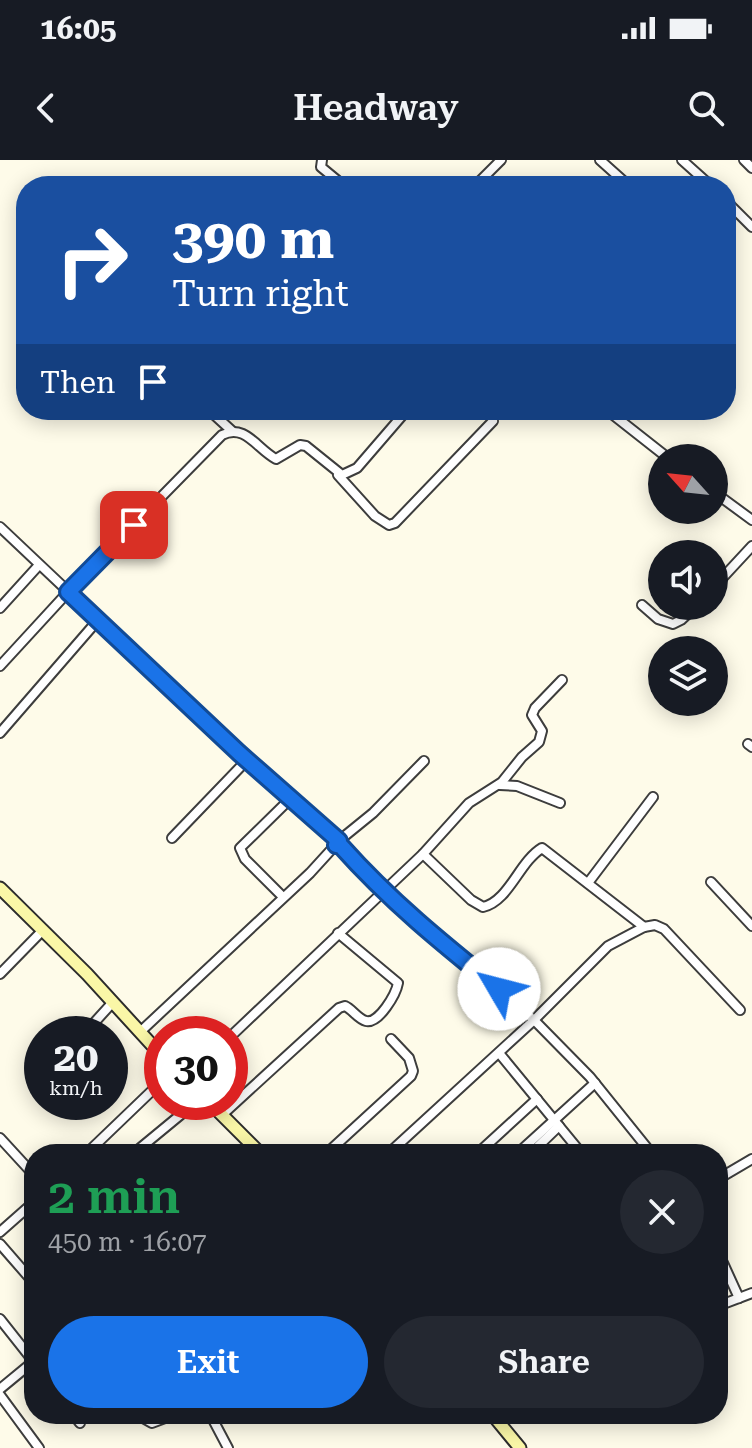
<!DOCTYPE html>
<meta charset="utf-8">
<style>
body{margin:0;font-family:"Roboto Serif",serif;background:#242831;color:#f1f3f6;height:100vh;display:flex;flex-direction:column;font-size:30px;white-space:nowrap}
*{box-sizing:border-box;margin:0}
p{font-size:26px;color:#9ea1a6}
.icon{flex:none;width:44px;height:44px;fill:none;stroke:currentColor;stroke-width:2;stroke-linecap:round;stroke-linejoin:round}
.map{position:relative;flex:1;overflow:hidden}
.panel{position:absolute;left:24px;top:984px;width:704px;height:280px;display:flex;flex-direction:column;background:#171b24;border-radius:32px;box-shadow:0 4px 20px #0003}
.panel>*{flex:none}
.top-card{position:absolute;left:16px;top:16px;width:720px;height:244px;border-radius:32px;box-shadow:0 4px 20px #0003;background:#1a4fa0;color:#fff;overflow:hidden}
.needle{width:52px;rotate:297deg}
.tools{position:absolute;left:648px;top:284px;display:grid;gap:16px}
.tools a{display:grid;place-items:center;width:80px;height:80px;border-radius:50%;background:#171b24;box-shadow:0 4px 20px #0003;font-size:40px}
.speed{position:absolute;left:24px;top:856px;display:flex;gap:16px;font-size:40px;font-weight:700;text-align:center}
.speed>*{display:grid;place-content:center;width:104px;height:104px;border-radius:50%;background:#171b24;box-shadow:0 4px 20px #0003;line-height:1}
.speed small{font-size:20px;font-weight:400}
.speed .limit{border:12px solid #d22;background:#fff;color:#111}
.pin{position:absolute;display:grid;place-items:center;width:68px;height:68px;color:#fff;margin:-34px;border-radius:16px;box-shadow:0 4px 12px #0006}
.me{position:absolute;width:88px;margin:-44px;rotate:307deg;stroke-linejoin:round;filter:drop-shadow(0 0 6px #0008)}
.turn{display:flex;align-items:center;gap:28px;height:168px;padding:0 24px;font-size:36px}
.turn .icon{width:104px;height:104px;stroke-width:2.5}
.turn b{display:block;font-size:56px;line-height:68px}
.then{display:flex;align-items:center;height:76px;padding:0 24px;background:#0003;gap:16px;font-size:30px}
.round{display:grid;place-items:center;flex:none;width:84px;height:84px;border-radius:42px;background:#242831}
.head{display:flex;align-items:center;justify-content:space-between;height:136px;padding:0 24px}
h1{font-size:48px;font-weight:600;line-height:60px;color:#1e9e55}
.action{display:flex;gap:16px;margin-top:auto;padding:16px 24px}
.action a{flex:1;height:92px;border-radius:48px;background:#1a73e8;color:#fff;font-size:32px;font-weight:600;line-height:92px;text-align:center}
.action a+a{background:#242831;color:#f1f3f6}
.status{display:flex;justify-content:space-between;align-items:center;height:56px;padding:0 40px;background:#171b24;direction:ltr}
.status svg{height:22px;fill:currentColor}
header{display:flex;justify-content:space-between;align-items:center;height:104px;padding:0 24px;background:#171b24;font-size:36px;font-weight:600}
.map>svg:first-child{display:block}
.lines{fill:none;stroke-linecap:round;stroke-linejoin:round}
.street-casing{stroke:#3d3d3d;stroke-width:12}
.secondary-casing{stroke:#2c2c2c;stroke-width:15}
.street{stroke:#fff;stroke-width:8}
.secondary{stroke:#faf7a7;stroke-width:11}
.route-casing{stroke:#114b97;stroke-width:20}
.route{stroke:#1a73e8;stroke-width:14}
</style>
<div class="status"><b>16:05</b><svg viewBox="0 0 49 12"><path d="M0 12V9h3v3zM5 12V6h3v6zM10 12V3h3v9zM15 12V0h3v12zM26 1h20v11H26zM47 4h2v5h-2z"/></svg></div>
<header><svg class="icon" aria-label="back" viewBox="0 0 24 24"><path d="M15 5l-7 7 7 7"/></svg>Headway<svg class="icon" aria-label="search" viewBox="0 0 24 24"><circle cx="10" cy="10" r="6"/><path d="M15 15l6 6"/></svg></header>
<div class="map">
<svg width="752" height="1288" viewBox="0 0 752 1288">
<rect width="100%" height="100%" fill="#fefbe9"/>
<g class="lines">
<defs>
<g id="street">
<path d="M322,0l-1,7 23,19"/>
<path d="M600,0l29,26"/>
<path d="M682,0l29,26"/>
<path d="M744,0l8,8"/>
<path d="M475,26l26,-26"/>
<path d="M726,41l26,26"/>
<path d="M209,250l23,21"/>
<path d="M607,250l61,48"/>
<path d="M338,315l37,41 14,9 6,-2 98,-102"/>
<path d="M714,332l38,28"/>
<path d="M0,367l239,226 100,88"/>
<path d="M714,427l38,-41"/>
<path d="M642,445l16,14 15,5 8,-4 15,-14"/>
<path d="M0,448l39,-43"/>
<path d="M0,506l68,-74 154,-157c23,-12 35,14 54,24l24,-14 6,1 36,29 15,-7 50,-58"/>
<path d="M0,573l98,-113"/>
<path d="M748,584l4,3"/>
<path d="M500,625l17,1 43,17"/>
<path d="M172,678l75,-78"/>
<path d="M336,685l5,1 41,45 152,129 56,57 62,77"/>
<path d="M423,694l48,46 12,7c26,-6 36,-45 59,-59l102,79"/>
<path d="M711,722l41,44"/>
<path d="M588,723l65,-86"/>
<path d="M283,737l-38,-38 -5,-11 50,-49"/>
<path d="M0,814l43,-44"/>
<path d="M140,872l170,-159 31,-34 32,-26 51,-52"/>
<path d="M84,874l29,-32"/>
<path d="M230,877l193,-183 46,-51 33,-21 20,-25 17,-15 3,-11 -10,-16 3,-7 27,-28"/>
<path d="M499,893l83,101"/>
<path d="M222,955l117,-107 6,-2c7,3 13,13 21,15 13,3 30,-27 32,-38l-60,-50"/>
<path d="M0,978l34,37"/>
<path d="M86,994l76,-73"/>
<path d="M133,994l63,-52"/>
<path d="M326,994l85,-78 2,-5 -4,-13 -18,-19"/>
<path d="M388,994l146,-134 74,-74 36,-19 11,-2 9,4 76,81"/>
<path d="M477,994l60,-55"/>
<path d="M517,994l78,-71"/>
<path d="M530,994l29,-28"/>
<path d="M718,1019l34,-20"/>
<path d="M0,1072l34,-30"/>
<path d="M0,1084l34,39"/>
<path d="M718,1092l21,46"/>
<path d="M718,1146l34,-13"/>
<path d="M0,1159l34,43"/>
<path d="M0,1229l34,-28"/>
<path d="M0,1235l39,53"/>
<path d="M73,1254l7,9"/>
<path d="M136,1254l16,9 24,-9"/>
<path d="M210,1254l18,34"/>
</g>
<g id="secondary">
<path d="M0,728l87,86 75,82"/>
<path d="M209,942l52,52"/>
<path d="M492,1254l28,34"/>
</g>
</defs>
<use href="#street" class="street-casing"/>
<use href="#secondary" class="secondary-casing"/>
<use href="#street" class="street"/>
<use href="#secondary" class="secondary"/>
</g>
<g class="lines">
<defs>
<path id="route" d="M134,365l-66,67 171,161 100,88 -3,4 5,1c49,55 101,97 158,143"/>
</defs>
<use href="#route" class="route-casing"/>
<use href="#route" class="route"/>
</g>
</svg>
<div class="tools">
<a><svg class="needle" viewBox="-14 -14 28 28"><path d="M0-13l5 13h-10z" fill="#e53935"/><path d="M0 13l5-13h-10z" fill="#9ea1a6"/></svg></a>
<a><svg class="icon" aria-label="sound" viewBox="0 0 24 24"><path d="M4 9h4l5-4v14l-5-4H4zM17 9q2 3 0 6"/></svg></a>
<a><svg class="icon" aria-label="layers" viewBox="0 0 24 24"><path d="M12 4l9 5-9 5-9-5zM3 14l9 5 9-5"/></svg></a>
</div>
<div class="speed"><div>20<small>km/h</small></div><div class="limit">30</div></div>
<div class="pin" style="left:134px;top:365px;background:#d93025"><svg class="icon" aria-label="arrive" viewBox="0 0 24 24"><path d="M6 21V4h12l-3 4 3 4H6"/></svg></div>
<svg class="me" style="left:499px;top:829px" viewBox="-20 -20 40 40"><circle r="19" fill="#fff"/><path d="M0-13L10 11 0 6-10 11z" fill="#1a73e8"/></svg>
<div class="top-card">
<div class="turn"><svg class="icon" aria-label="right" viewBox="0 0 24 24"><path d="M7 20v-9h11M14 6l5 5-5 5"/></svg><div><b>390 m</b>Turn right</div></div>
<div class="then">Then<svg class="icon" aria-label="arrive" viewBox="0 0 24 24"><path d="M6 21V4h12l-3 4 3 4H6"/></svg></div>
</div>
<section class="panel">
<div class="head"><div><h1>2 min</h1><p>450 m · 16:07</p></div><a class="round"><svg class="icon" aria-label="close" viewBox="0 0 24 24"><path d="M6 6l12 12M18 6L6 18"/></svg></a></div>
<div class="action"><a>Exit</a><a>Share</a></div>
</section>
</div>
